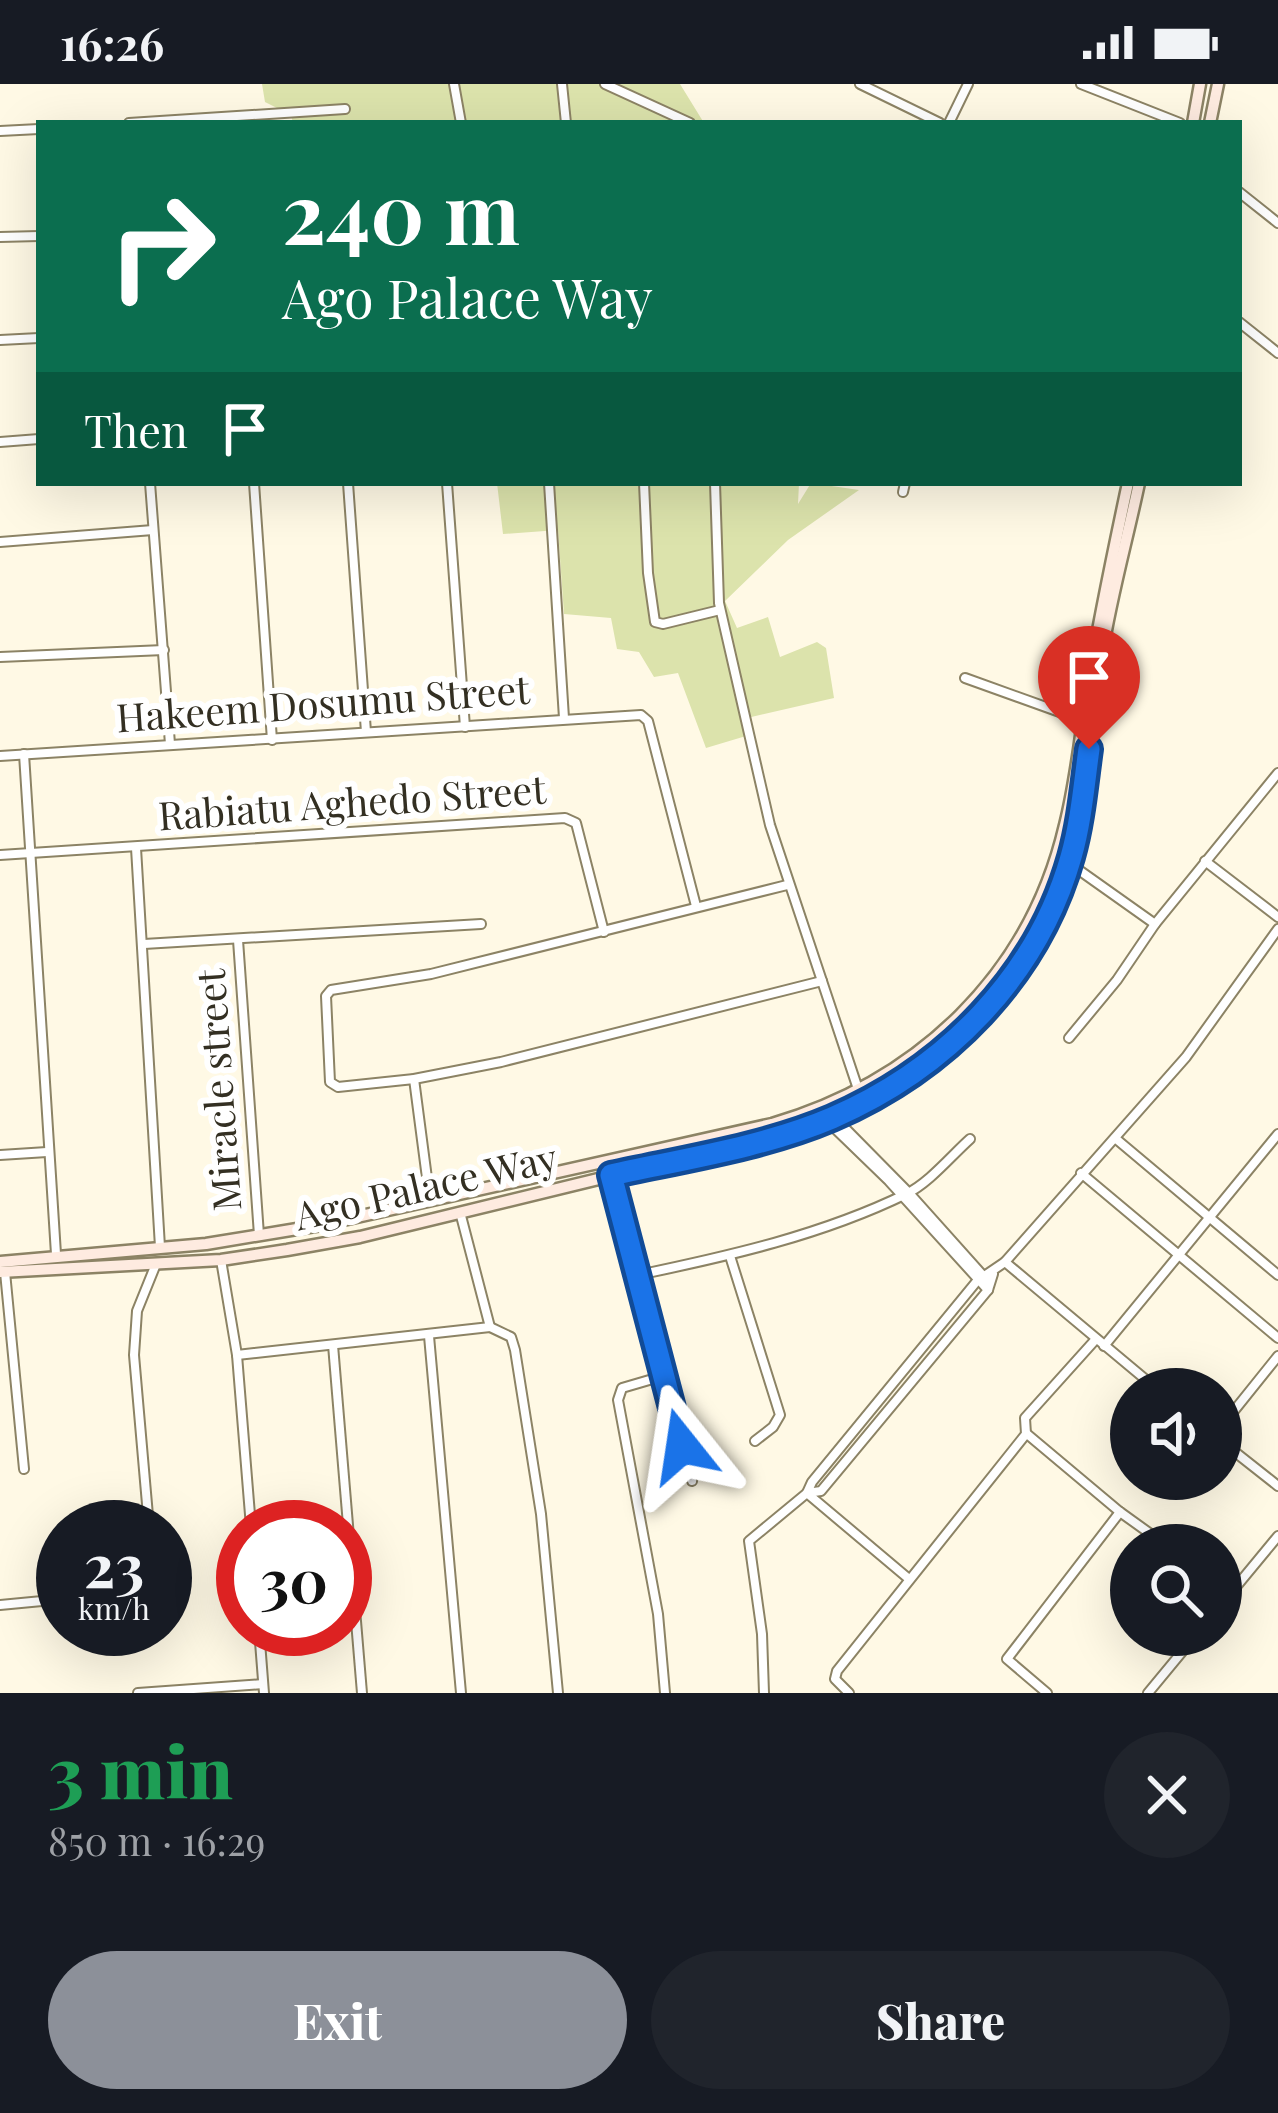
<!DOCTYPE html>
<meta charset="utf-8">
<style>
body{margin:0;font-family:"Playfair Display",serif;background:#20242c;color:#f1f3f6;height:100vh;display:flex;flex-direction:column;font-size:45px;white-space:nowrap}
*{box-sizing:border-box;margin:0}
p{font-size:39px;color:#9ea1a6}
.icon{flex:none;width:66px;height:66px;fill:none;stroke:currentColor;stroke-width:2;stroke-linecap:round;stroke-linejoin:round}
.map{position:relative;height:1609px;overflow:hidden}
.side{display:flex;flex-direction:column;background:#171b24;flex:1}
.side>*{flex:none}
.banner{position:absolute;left:36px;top:36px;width:1206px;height:366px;border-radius:0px;box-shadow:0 12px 48px #0002;background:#0b6e4f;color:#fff;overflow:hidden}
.tools{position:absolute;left:1110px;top:1284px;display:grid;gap:24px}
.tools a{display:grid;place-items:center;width:132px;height:132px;border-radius:50%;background:#171b24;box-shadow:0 12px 48px #0002;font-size:60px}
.speed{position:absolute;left:36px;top:1416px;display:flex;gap:24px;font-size:60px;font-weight:700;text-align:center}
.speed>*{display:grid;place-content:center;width:156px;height:156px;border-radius:50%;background:#171b24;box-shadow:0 12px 48px #0002;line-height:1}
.speed small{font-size:30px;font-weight:400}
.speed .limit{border:18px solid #d22;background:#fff;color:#111}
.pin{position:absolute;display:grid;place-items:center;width:102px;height:102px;color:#fff;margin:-123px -51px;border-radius:50% 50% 50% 0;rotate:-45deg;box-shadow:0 0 12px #0007}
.pin .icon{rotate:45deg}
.me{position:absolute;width:132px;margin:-66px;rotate:345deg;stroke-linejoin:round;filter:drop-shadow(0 0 9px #0008)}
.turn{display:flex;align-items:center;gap:42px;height:252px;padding:0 48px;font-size:54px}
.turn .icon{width:156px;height:156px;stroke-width:2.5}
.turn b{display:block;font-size:84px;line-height:102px}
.then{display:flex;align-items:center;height:114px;padding:0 48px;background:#0003;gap:24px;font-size:45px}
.round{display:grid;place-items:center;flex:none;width:126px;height:126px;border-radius:63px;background:#20242c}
.summary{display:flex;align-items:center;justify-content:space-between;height:204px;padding:0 48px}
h1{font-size:72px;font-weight:800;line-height:90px;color:#1e9e55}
.action{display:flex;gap:24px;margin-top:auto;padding:24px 48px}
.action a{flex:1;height:138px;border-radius:72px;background:#8c9099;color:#fff;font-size:48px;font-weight:800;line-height:138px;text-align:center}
.action a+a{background:#20242c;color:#f1f3f6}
.status{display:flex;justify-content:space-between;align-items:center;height:84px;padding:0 60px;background:#171b24;direction:ltr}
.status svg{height:33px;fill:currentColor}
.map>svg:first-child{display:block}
.green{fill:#dce3ac}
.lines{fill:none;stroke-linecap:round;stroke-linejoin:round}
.minor-casing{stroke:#8c8365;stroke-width:12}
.secondary-casing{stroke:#8c8365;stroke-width:15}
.minor{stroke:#fff;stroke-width:8}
.secondary{stroke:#feebe0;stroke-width:10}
.route-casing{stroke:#114b97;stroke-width:30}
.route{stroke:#1a73e8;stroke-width:21}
.labels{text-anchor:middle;stroke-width:12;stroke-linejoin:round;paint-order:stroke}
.street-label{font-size:39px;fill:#332f22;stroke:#fff}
</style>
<div class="status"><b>16:26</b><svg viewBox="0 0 49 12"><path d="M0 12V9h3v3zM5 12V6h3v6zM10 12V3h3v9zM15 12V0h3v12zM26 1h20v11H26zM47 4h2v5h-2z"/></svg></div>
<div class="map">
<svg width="1278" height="1609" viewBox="0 0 1278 1609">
<rect width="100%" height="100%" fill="#fff9e5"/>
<g class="green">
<path d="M262,0h418l24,39h-411l-2,-8 -26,-13z"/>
<path d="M497,399h302l-1,21 13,-21 48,7 -71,50 -63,61 12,27 31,-11 12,40 37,-15 9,6 8,50 -87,20 -1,18 -40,12 -28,-75 -24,4 -15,-25 -22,-3 -6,-31 -47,-4 -6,-84 -55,4z"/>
</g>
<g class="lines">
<defs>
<g id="minor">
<path d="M454,0l7,39"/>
<path d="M562,0l4,39"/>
<path d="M605,0l85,39"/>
<path d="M860,0l80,39"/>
<path d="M1081,0l99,39"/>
<path d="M129,39l216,-14"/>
<path d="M949,39l19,-39"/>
<path d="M0,47l39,-2"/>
<path d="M1239,108l39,31"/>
<path d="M0,153l39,-1"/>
<path d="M1239,238l39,31"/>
<path d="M0,256l39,-2"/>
<path d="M0,358l39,-3"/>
<path d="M150,399l20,261"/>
<path d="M254,399l18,257"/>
<path d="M348,399l18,249"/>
<path d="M447,399l18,244"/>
<path d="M549,399l15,235"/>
<path d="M644,399l4,90 7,49 8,2 57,-14"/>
<path d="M715,399l4,120 51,222 88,264"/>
<path d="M903,408l2,-9"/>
<path d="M0,458l153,-12"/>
<path d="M0,573l164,-7"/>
<path d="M965,594l117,42"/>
<path d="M24,670l32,500"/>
<path d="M0,672l641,-41 7,6 48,185"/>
<path d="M136,764l24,399"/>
<path d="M0,771l565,-37 11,5 28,109"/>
<path d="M1205,777l73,56"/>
<path d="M1069,779l86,61"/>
<path d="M787,801l-356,89 -100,16 -5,6 4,86 8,5 76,-8 87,-17 321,-81"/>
<path d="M238,856l21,295"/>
<path d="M144,860l337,-20"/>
<path d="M1069,954l48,-58 38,-56 123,-151"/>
<path d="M414,995l16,122"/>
<path d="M834,1033l75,76 77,86"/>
<path d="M826,1036l63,61 99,109"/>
<path d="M1115,1054l163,137"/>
<path d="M0,1071l47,-3"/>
<path d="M1081,1089l197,165"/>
<path d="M612,1092l80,305"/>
<path d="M460,1128l30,115"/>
<path d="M730,1172l50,159 -7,12 -18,14"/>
<path d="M221,1176l16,95 14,172"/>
<path d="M1005,1178l181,-205 92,-128"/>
<path d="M5,1188l19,197"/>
<path d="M638,1191c91,-19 184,-40 268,-81 23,-11 45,-38 64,-55"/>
<path d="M490,1243l21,10 4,13 26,164 17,179"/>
<path d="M429,1252l32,357"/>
<path d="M333,1261l29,348"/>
<path d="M1104,1262l174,-212"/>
<path d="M237,1271l253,-28"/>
<path d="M663,1292l-41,12 -4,12 40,214 7,79"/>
<path d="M1221,1343l57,-71"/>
<path d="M1027,1350l93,78 46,33"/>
<path d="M1221,1357l57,45"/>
<path d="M807,1409l5,-11 165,-201 28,-19 152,127"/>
<path d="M808,1410l101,85"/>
<path d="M149,1443l-15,-172 3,-44 19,-47"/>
<path d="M0,1521l63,-6"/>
<path d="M1221,1521l57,-69"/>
<path d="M259,1545l5,64"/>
<path d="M138,1609l125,-9"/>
<path d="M764,1609l-2,-59 -13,-93 58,-48 14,-2 167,-201 5,-16"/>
<path d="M849,1609l-14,-14 2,-8 189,-237 -1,-16 71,-79"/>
<path d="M1047,1609l-40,-34 113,-147"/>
<path d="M1148,1609l48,-58"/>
</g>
<g id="secondary">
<path d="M1193,39l7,-39"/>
<path d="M1210,39l8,-39"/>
<path d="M0,1178l206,-18 115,-19 451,-101c146,-43 258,-148 293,-299 12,-47 16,-96 24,-144 11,-67 25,-132 39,-198"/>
<path d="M0,1188l221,-12 66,-10 73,-13 415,-101c44,-14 86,-30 126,-53 89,-53 159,-156 178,-257 10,-57 14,-116 23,-173 9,-57 25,-113 37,-170"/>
</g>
</defs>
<use href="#minor" class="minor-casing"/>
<use href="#secondary" class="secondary-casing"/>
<use href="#minor" class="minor"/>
<use href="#secondary" class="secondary"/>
</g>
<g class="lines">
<defs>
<path id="route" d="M682,1362l-71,-271c73,-16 153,-28 221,-57 113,-49 205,-141 239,-261 10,-35 13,-72 18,-108"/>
</defs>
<use href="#route" class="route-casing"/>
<use href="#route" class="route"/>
</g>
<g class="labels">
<g class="street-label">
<text transform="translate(323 620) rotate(-4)" y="14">Hakeem Dosumu Street</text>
<text transform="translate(352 719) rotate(-4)" y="14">Rabiatu Aghedo Street</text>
<text transform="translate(219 1006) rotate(-94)" y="14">Miracle street</text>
<text transform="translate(426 1103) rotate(-13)" y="14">Ago Palace Way</text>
</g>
</g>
</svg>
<div class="tools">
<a><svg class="icon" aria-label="sound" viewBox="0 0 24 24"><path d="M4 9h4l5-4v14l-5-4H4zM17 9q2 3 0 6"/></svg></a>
<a><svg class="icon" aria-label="search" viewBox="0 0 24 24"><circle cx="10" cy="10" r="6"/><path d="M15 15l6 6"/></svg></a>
</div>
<div class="speed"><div>23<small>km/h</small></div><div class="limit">30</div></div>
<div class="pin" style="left:1089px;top:665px;background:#d93025"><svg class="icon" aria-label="arrive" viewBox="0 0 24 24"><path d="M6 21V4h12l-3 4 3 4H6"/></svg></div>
<svg class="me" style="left:682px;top:1362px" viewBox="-20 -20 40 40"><path d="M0-17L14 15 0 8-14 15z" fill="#1a73e8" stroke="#fff" stroke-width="4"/></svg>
<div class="banner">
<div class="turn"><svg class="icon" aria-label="right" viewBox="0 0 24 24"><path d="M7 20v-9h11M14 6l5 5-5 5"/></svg><div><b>240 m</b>Ago Palace Way</div></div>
<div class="then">Then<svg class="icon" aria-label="arrive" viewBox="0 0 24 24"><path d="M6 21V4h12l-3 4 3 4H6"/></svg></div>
</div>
</div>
<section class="side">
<div class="summary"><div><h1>3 min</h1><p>850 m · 16:29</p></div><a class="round"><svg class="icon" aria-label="close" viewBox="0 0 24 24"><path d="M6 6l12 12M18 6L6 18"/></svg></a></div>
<div class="action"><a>Exit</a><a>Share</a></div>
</section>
